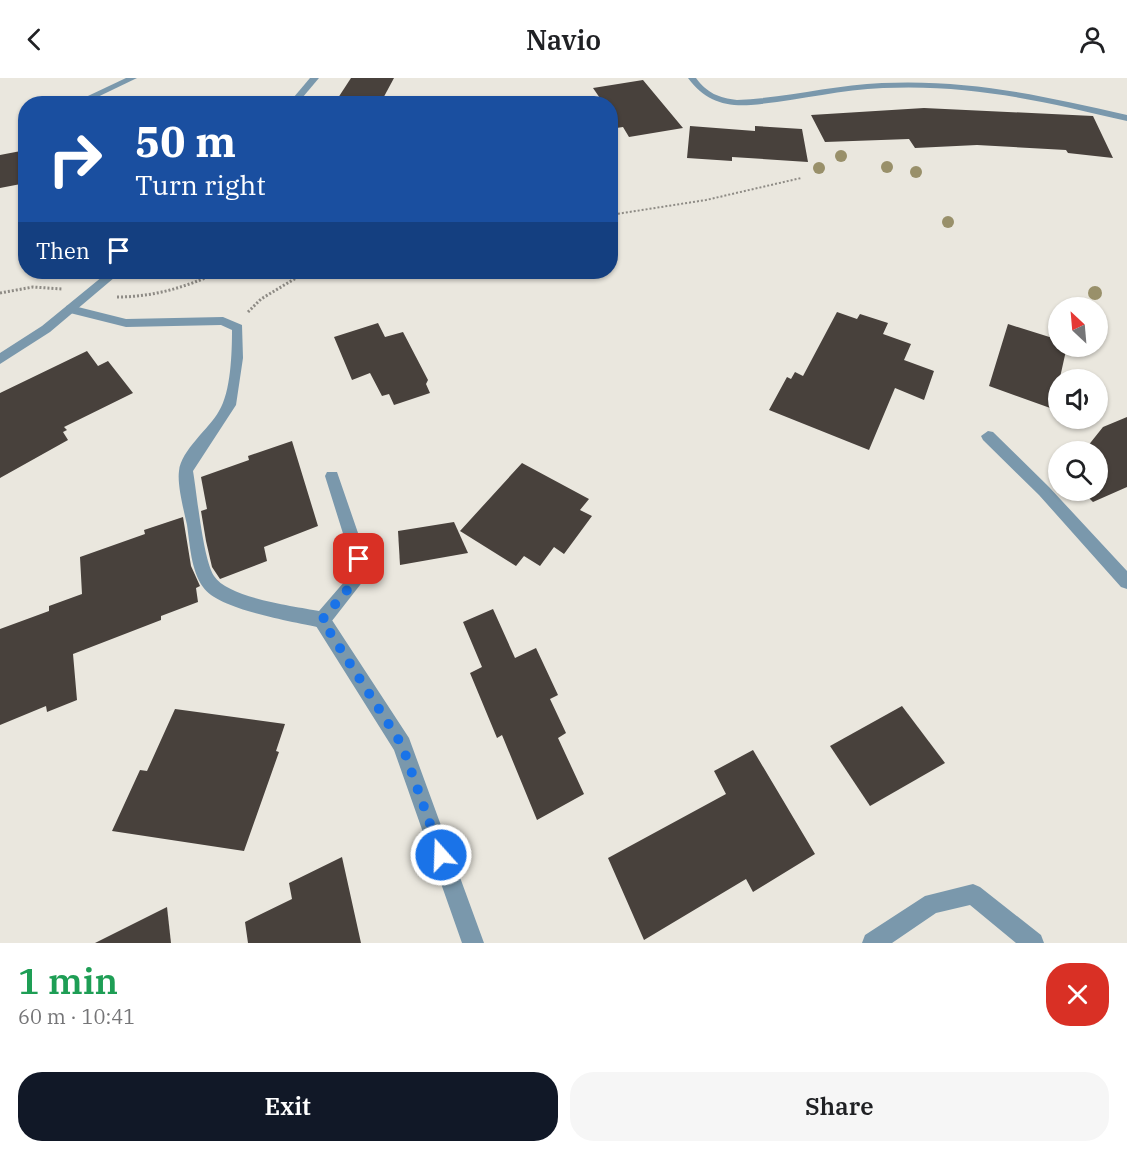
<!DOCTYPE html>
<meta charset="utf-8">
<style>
body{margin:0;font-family:"IBM Plex Serif",serif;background:#f6f6f6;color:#202124;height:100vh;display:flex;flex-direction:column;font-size:22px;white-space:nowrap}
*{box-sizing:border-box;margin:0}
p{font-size:20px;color:#757577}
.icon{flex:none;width:33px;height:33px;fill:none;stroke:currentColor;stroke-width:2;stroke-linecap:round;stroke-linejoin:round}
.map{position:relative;height:865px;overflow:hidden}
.panel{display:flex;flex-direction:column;background:#fff;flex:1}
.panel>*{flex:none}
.banner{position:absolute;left:18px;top:18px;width:600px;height:183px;border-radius:24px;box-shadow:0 2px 4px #0004;background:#1a4fa0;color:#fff;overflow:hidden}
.needle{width:39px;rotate:334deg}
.tools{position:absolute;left:1048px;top:219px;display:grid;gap:12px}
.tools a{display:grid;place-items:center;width:60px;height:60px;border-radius:50%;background:#fff;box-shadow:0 2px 4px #0004;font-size:30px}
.pin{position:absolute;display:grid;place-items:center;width:51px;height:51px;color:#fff;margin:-26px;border-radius:12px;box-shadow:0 3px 9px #0006}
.me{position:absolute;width:66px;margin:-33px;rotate:340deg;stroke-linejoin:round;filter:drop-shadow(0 0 4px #0008)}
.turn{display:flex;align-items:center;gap:21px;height:126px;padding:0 18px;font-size:27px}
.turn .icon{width:78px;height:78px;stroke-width:2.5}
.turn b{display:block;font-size:42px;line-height:51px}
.then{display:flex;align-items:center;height:57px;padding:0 18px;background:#0003;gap:12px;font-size:22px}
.round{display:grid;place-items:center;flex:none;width:63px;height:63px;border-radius:24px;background:#f6f6f6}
.head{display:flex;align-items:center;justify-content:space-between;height:102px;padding:0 18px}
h1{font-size:36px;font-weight:600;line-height:45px;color:#1e9e55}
.action{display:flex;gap:12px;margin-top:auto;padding:12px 18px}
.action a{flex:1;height:69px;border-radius:24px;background:#111827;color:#fff;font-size:24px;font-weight:600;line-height:69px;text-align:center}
.action a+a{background:#f6f6f6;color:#202124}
header{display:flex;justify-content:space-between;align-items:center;height:78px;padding:0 18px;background:#fff;font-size:27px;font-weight:600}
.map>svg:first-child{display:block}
.building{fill:#48413c}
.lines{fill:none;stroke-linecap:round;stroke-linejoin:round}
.path-far1{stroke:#8e8b85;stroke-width:2;stroke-dasharray:2 2;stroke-linecap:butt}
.path{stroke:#8e8b85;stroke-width:3;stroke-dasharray:2 2;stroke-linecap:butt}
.service{fill:#7a98ac;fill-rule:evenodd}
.minor{fill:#7a98ac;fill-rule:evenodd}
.tree{fill:#99906a}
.route{stroke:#1a73e8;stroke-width:10;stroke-dasharray:0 18}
</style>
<header><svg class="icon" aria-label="back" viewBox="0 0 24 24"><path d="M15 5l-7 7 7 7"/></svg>Navio<svg class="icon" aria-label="person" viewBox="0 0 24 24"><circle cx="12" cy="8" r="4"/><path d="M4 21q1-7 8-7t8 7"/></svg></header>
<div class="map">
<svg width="1127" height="865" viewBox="0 0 1127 865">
<rect width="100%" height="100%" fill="#eae7de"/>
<g class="building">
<path d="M351,0h43l-14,26 -44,-3z"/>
<path d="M643,2l40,48 -54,9 -6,-10 -13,2v-25h-6l-11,-16z"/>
<path d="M924,30l169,8 20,42 -45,-5 -2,-3 -89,-5 -62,3 -6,-9 -84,3 -14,-27z"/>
<path d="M690,48l65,5v-5l47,3 6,33 -76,-5v4l-45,-3z"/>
<path d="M26,72v33l-26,5v-33z"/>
<path d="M837,234l20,7 3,-5 28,9 -5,11 28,10 -7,16 30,11 -10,29 -29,-12 -26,62 -100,-40 18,-33 4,2 4,-7 8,4z"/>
<path d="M378,245l7,14 18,-5 25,48 -2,4 4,9 -36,12 -5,-11 -7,2 -12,-23 -18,7 -18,-43z"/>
<path d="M1008,246l51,16v6h8l-14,63 -64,-23z"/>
<path d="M87,273l11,15 10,-5 25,32 -69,34 3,3 -4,2 5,8 -68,38v-85z"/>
<path d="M1127,339v70l-34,15 -12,-12h17v-38h-15l20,-25z"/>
<path d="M292,363l26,85 -54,21 3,14 -47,18 -8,-12 -6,-26 -5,-30 6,-2 -6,-32 48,-17 -1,-4z"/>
<path d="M522,385l67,36 -9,11 12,6 -28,38 -10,-7 -14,19 -16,-10 -8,10 -56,-35z"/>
<path d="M183,439l8,49 9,20 -4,2 2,14 -37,14v4l-88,34 4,46 -30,12 -1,-6 -46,19v-96l49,-18v-5l33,-12 -2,-37 65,-23 -1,-4z"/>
<path d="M454,444l14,31 -68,12 -2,-34z"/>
<path d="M493,531l22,49 21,-10 22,47 -8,4 16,34 -8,5 26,56 -47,26 -35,-85 -5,3 -27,-65 12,-6 -19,-45z"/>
<path d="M902,628l43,57 -75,43 -40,-60z"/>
<path d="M175,631l110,15 -9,27 3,1 -35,99 -132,-20 28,-61 7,1z"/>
<path d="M753,672l62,104 -62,38 -7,-13 -102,61 -36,-82 118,-64 -12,-23z"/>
<path d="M342,779l19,86h-113l-3,-21 47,-23 -3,-16z"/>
<path d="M167,829l4,36h-76z"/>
</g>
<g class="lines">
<path class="path-far1" d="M610,137l96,-15 95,-22"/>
<g class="path">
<path d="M0,215l33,-6 29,2"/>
<path d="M117,219c37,0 69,-10 102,-25"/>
<path d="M248,234l13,-13 45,-27"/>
</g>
<g class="service">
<path d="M70,227l56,14 97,-2 19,8 1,33 -7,47 -43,66c4,23 10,88 21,105 14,22 80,30 105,35l32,-37v-15l-26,-83 2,-4h10l30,87v17l-39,50 -6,2c-27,-6 -104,-18 -119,-41 -12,-17 -13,-42 -16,-62 -3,-14 -10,-40 -8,-54 2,-21 30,-42 40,-60 12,-19 13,-59 13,-81l-11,-5 -95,2 -60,-15v-6z"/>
<path d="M988,353l5,1 56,55 78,84v18l-6,-2 -82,-92 -56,-55 -2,-4z"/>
<path d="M973,806l7,3 61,48 3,8h-28l-46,-38 -34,8 -44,30h-30l3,-8 60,-39z"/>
</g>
<g class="minor">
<path d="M126,0h11l-54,26h-12z"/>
<path d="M310,0h9l-22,26h-9z"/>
<path d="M688,0h8c11,15 23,20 41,22 49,-2 96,-15 145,-17 88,-4 161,13 245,32v6c-85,-20 -156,-37 -244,-33 -45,2 -88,13 -132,17 -27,2 -47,-5 -63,-27z"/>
<path d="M108,194h13l-71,60 -50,32v-11l42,-27z"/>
<path d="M322,534l6,2 81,124 75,205h-22l-68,-193 -78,-124 -2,-6 2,-6z"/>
</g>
</g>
<g class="tree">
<circle cx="841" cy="78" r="6"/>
<circle cx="887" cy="89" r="6"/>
<circle cx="819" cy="90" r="6"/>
<circle cx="916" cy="94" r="6"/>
<circle cx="948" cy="144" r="6"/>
<circle cx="1095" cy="215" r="7"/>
</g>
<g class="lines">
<path class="route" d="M359,481v17l-37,44 80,125 39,110"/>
</g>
</svg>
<div class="tools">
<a><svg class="needle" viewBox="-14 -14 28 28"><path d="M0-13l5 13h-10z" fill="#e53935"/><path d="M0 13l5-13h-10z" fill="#757577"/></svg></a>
<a><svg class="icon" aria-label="sound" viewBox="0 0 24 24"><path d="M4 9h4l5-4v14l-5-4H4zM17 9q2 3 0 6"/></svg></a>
<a><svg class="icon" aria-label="search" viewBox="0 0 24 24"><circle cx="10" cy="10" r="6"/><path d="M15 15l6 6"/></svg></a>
</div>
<div class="pin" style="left:359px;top:481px;background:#d93025"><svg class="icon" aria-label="arrive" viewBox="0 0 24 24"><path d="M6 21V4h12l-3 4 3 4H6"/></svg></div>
<svg class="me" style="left:441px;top:777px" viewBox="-20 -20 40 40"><circle r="17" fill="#1a73e8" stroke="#fff" stroke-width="3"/><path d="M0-11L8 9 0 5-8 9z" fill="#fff"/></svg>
<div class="banner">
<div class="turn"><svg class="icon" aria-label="right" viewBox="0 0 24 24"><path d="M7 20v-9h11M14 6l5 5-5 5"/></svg><div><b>50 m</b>Turn right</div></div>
<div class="then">Then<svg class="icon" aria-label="arrive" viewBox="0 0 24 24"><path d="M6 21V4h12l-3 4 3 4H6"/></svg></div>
</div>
</div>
<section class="panel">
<div class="head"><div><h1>1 min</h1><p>60 m · 10:41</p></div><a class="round" style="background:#d93025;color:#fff"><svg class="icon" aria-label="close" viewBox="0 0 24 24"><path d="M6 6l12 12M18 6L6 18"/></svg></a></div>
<div class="action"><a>Exit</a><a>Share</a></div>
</section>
